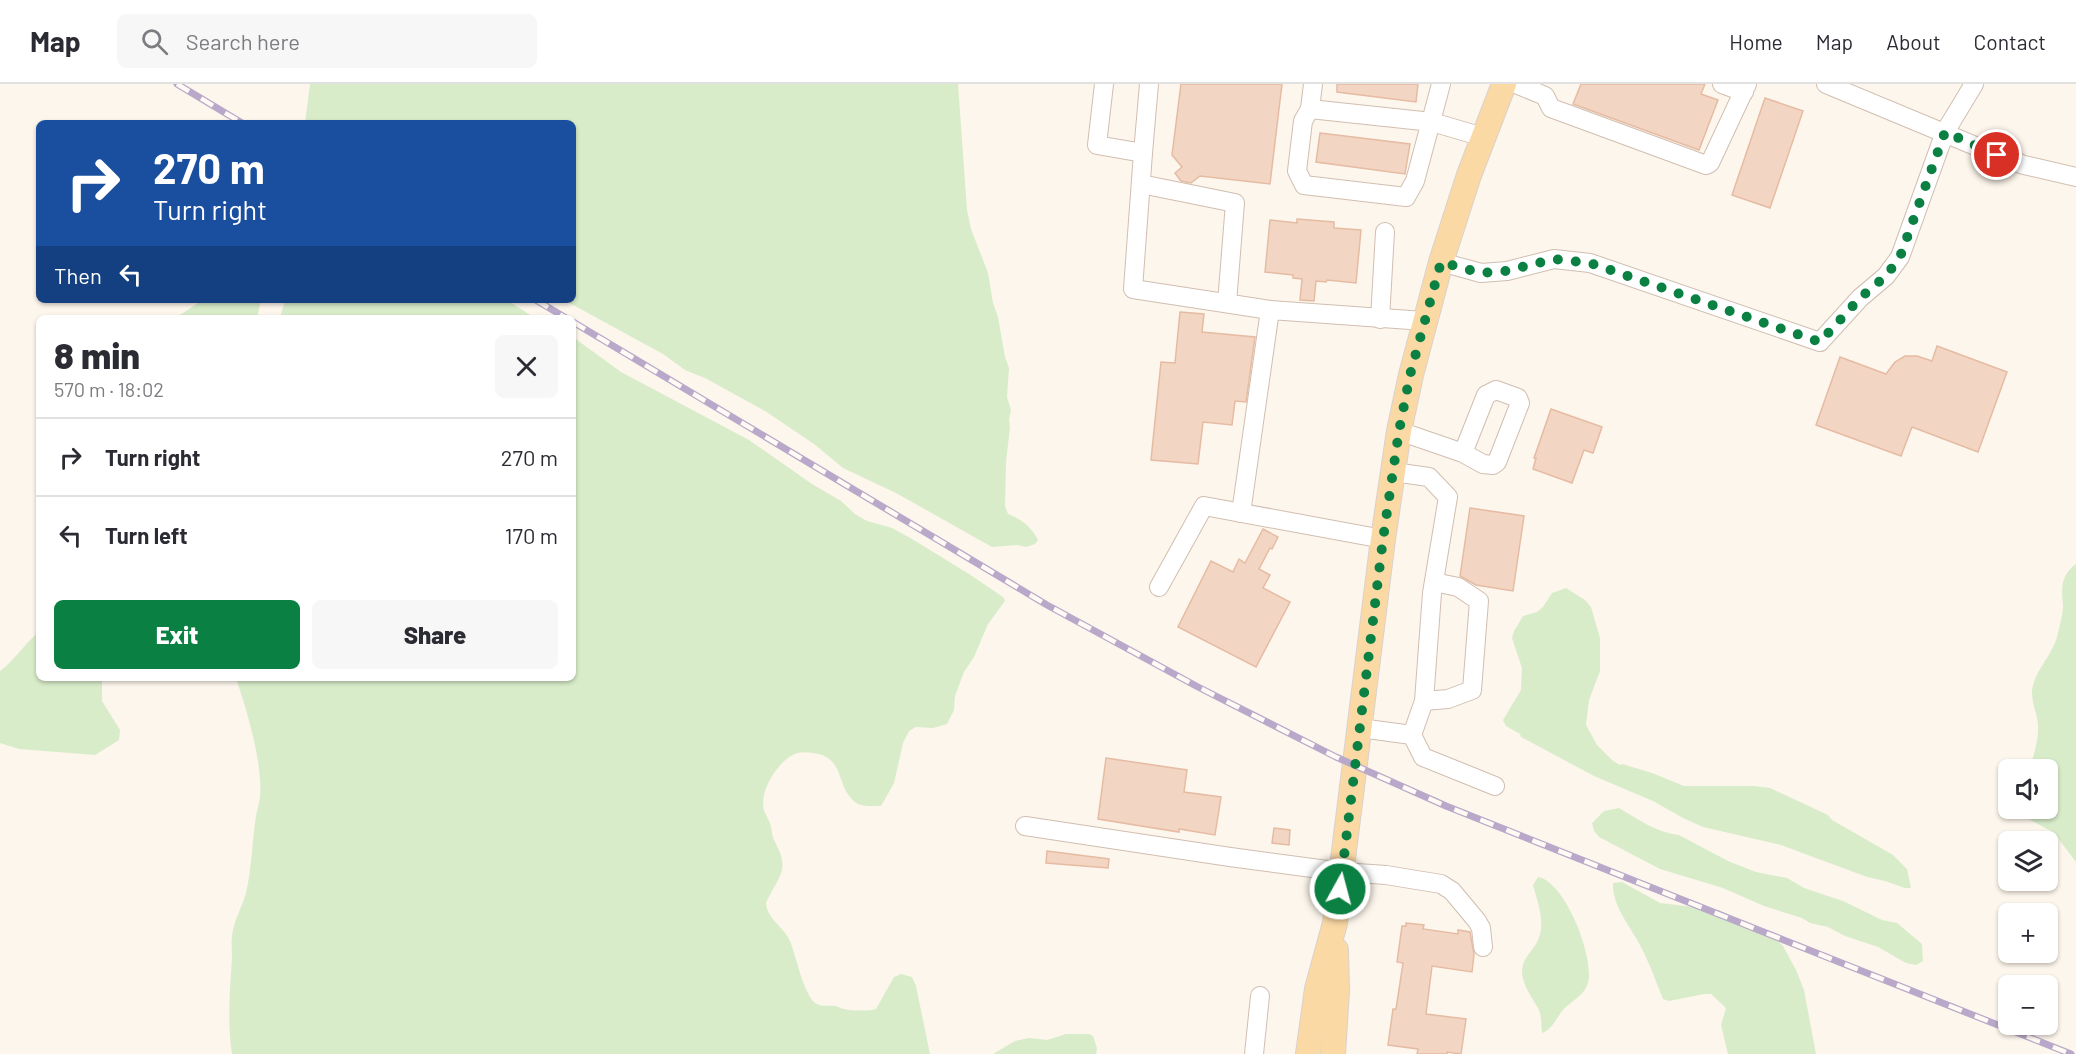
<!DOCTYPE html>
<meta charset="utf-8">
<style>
body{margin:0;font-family:Barlow,sans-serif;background:#f7f7f7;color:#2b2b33;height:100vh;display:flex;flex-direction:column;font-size:22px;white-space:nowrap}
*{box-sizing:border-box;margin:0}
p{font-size:20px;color:#7c7c81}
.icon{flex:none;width:33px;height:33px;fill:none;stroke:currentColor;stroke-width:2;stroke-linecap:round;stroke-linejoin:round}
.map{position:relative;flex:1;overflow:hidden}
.drawer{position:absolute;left:36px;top:231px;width:540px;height:366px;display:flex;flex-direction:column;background:#fff;border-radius:9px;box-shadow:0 2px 4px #0004}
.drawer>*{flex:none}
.hud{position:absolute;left:36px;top:36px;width:540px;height:183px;border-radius:9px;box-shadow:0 2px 4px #0004;background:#1a4fa0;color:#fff;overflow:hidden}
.controls{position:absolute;left:1998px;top:675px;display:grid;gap:12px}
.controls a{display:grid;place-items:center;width:60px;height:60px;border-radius:9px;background:#fff;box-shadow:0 2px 4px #0004;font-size:30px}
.pin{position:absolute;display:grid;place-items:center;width:51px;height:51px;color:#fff;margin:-26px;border:3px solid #fff;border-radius:50%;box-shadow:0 2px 6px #0007}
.me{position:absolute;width:66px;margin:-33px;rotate:7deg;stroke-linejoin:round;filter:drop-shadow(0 0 4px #0008)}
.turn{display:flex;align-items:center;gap:21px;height:126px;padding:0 18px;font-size:27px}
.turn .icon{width:78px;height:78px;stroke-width:2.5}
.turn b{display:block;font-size:42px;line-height:51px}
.then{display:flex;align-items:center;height:57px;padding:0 18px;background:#0003;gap:12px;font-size:22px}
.round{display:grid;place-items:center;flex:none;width:63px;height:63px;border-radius:9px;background:#f7f7f7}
.head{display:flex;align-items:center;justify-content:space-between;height:102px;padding:0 18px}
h1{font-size:36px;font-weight:800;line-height:45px}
.action{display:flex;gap:12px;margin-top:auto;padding:12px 18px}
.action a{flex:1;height:69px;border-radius:9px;background:#0b8043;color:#fff;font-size:24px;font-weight:800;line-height:69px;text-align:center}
.action a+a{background:#f7f7f7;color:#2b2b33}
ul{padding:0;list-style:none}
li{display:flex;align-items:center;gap:18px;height:78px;padding:0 18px;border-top:2px solid #e1e1e2}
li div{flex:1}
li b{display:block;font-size:22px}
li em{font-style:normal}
header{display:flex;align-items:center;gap:36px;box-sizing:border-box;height:84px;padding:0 30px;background:#fff;border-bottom:2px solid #e1e1e2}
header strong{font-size:28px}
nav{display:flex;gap:33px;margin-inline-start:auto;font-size:21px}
.search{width:420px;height:54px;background:#f7f7f7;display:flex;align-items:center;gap:15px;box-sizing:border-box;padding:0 21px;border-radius:9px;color:#7c7c81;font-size:22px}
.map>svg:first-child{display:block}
.green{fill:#d8ecc9}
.building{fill:#f3d5c3;stroke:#e6bba3;stroke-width:1.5}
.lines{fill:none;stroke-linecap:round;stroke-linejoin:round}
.minor-casing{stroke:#d1beb0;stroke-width:20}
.major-casing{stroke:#dad1cd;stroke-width:26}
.minor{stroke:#fff;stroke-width:18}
.major{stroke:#fbd9a5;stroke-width:24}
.rail-casing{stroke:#b9a8c9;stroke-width:7}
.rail{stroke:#fffaf3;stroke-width:4.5;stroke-dasharray:14;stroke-linecap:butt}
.route{stroke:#0b8043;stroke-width:10;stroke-dasharray:0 18}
</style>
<header>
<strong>Map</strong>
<div class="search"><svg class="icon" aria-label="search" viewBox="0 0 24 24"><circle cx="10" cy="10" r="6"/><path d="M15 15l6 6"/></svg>Search here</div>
<nav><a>Home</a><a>Map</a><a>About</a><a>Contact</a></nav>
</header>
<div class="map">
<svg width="2076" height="970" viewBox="0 0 2076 970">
<rect width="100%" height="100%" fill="#fdf6ec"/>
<g class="green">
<path d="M310,0h648l9,126 4,19 17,44 5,30 5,14 7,40 4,11 -2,29 4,13 -2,9 1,8 -4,35 -1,44 3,8c14,6 23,12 30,26l-3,4 -9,3 -8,-2 -26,2 -96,-54 -53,-25 -29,-24 -49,-33 -60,-33 -20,-8 -22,-16 -99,-54h9v-177h-268z"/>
<path d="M203,216h58l-4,18h-82z"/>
<path d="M285,216h222l28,18h-255z"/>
<path d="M573,253l48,35 128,68 63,44 29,17 14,13 12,7 25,7 20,11 57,35 34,23 2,4 -17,23 -14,33 -10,15 -9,24 -1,14 -7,14 -14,4 -17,-1 -7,4 -6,12 -9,40 -13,23c-9,0 -19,1 -26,-4 -20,-16 -9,-45 -42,-49 -8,-1 -14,-2 -22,3 -15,9 -32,36 -27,54 2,6 6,11 7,17 1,5 1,9 3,13 5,10 10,18 8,30 -3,11 -12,23 -16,33 1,16 18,24 24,38 6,14 14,57 27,63 6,3 12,1 18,2 2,0 7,3 9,3 7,2 26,2 32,0l18,-32 7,-3 11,3 4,9 14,68h-698c-5,-32 -2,-64 0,-96 0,-7 -1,-15 0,-22 2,-16 10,-29 14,-43 6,-26 6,-52 10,-77 1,-6 3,-12 4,-18 3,-35 -13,-87 -24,-120h337z"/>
<path d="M2076,480v298l-22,-29 -38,-21 1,-3 31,-1v-38l-19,-1c5,-13 10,-31 9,-45 -1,-11 -6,-20 -6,-32 1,-20 20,-36 25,-55 2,-9 6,-22 6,-32 -2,-17 -2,-30 13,-41z"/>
<path d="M1566,504l19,12 6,7 9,31v33l-11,29 -3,25 11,20 16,16 7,4 2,-1 30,9 32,13h70l16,2 58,27 4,5 61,35 14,14 4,19h-6l-20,-7 -18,-4 -86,-32 -78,-18 -18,-8 -32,-18 -59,-25 -73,-39 -1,-3 -14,-8 -3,-6 18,-30 1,-22 -10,-30 2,-7 9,-15 14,-4 6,-5 9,-14z"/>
<path d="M39,548v46h63v23l18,29 -1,10 -24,15 -76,-6 -19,-6v-72c15,-11 24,-27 39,-39z"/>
<path d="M1619,724c18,11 39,25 60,27l49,26 28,11 31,6 17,10 39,13 39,19 15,3 25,21 1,17 -7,4 -10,-2 -28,-16 -33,-11 -17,-9 -18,-4 -8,-5 -38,-12 -41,-18 -63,-19 -61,-32 -5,-6 -2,-8 12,-12z"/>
<path d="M1538,793c27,4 57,81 50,106 -4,13 -17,18 -25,27 -7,8 -10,19 -21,23 -1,-7 0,-16 -3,-23 -6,-12 -16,-23 -17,-38 0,-12 8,-19 14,-28 11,-19 2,-40 -3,-59z"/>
<path d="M1622,798l38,21 59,7 50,23 14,13 13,24 8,20 12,64h-88l-7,-29 5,-17 -15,-14h-7l-35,7 -6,-2c-7,-17 -13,-35 -22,-52 -10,-20 -29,-40 -28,-64z"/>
<path d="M1066,950h23l4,2 4,12 -1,6h-103l22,-13 14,-3 18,2z"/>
</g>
<g class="building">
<path d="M1181,0h101l-12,100 -70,-8 -9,7 -10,-2 -6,-8 7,-6 -10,-12z"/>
<path d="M1337,0h81l-2,18 -79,-10z"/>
<path d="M1581,0h124l-4,10 17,6 -19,50 -126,-46z"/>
<path d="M1765,14l38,13 -33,97 -38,-13z"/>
<path d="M1320,49l90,11 -5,30 -89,-12z"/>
<path d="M1297,135l37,3v6l27,2 -5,53 -29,-3 -1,2 -10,-1 -2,20 -14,-1 2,-21 -9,-1v-3l-28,-3 5,-52 27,3z"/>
<path d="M1180,228l24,2 -2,18 53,5 -9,65 -11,-1 -3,24 -29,-3 -5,42 -47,-4 10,-98 14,1z"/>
<path d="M1937,262l70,26 -29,80 -66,-25 -11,29 -85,-31 24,-68 46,17 9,-12 10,-6h12l15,5z"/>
<path d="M1551,325l51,18 -9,26 -9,-3 -12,33 -39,-14 3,-11h-2z"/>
<path d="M1470,424l54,8 -11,75 -37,-6 -16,-9z"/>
<path d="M1263,445l15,8 -6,12 -2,-1 -11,21 11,6 -7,13 27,14 -34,65 -78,-40 33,-66 22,11 6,-13 6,4z"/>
<path d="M1106,674l81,12 -3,22 37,5 -6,38 -36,-6v3l-81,-13z"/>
<path d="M1274,744l16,2 -1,15 -17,-2z"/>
<path d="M1047,767l62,8 -1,9 -62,-5z"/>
<path d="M1406,839l18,2 -1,4 35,5v-4l12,2 4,22 -2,18 -40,-6 -6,48 40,5 -5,35 -14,-2v2h-30l1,-5 -30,-4 5,-36h3l7,-46 -6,-1 5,-36h4z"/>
</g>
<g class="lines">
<defs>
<g id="minor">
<path d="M1104,0l-7,61 46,8 -10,136 137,21"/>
<path d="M1313,0l-3,25 -7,12 -6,50 7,14 102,12 9,-16 26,-97"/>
<path d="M1516,0l29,12 6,12 155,57 4,-2 37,-79"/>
<path d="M1722,0l22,8"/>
<path d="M1826,0l171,71 27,10 52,12"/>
<path d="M1310,25l122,13 51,15"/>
<path d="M1143,69l6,-69"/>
<path d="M1141,100l94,19 -8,100"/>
<path d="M1441,178l40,11 26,-2 47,-12 36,4 230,79 40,-44 26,-22 14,-19 45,-125 29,-48"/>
<path d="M1380,235l5,-87"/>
<path d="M1399,347l64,22 20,11 10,1 4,-3 23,-59 -2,-5 -22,-8 -10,5 -23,58"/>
<path d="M1393,388l36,5 19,20 -16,96 -8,108 -12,34"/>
<path d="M1241,429l29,-203 154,11"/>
<path d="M1159,503l45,-81 179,33"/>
<path d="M1424,617l24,-2 24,-9 7,-89 -21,-14 -24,-5"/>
<path d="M1360,644l52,7 11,22 72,29"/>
<path d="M1025,742l205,31 112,15 44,3 55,9 11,7 25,30 4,7 2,19"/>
<path d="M1254,970l6,-58"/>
</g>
<g id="major">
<path d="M1308,970l9,-65 18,-66 48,-384 16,-108 12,-56 30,-113 28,-87 35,-91"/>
<path d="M1333,970l4,-63 -1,-41"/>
</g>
</defs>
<use href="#minor" class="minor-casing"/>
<use href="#major" class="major-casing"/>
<use href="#minor" class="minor"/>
<use href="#major" class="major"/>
<defs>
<g id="rail">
<path d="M177,0l65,39"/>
<path d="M536,216l30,18"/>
<path d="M573,238l474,283 151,82 138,70 110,49 625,248"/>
</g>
</defs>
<use href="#rail" class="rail-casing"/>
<use href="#rail" class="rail"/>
</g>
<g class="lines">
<path class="route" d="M1340,805l43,-350 16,-108 11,-56 31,-113 40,11 25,-2 48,-12 36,4 230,79 40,-44 26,-22 14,-19 45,-125 52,23"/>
</g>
</svg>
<div class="controls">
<a><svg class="icon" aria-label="sound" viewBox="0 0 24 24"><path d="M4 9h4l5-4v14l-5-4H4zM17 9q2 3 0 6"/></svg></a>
<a><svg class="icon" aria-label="layers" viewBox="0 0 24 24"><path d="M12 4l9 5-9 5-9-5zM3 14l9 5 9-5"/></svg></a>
<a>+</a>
<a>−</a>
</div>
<div class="pin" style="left:1997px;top:71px;background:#d93025"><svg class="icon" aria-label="arrive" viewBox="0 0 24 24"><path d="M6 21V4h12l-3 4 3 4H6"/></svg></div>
<svg class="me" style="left:1340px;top:805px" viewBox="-20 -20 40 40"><circle r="17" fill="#0b8043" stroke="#fff" stroke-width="3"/><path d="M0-11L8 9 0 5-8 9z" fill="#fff"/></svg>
<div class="hud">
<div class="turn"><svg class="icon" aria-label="right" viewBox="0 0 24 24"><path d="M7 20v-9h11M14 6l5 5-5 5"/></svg><div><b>270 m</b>Turn right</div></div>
<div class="then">Then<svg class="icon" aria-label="left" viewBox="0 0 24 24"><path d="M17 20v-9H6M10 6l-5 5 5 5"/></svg></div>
</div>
<section class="drawer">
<div class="head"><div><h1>8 min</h1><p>570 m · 18:02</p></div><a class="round"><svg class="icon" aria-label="close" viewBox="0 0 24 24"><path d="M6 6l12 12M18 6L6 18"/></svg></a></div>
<ul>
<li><svg class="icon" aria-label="right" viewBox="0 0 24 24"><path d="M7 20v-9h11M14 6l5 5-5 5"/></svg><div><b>Turn right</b></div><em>270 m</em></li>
<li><svg class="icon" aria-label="left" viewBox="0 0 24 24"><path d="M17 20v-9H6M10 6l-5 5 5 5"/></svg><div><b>Turn left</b></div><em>170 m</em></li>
</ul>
<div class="action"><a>Exit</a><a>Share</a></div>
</section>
</div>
